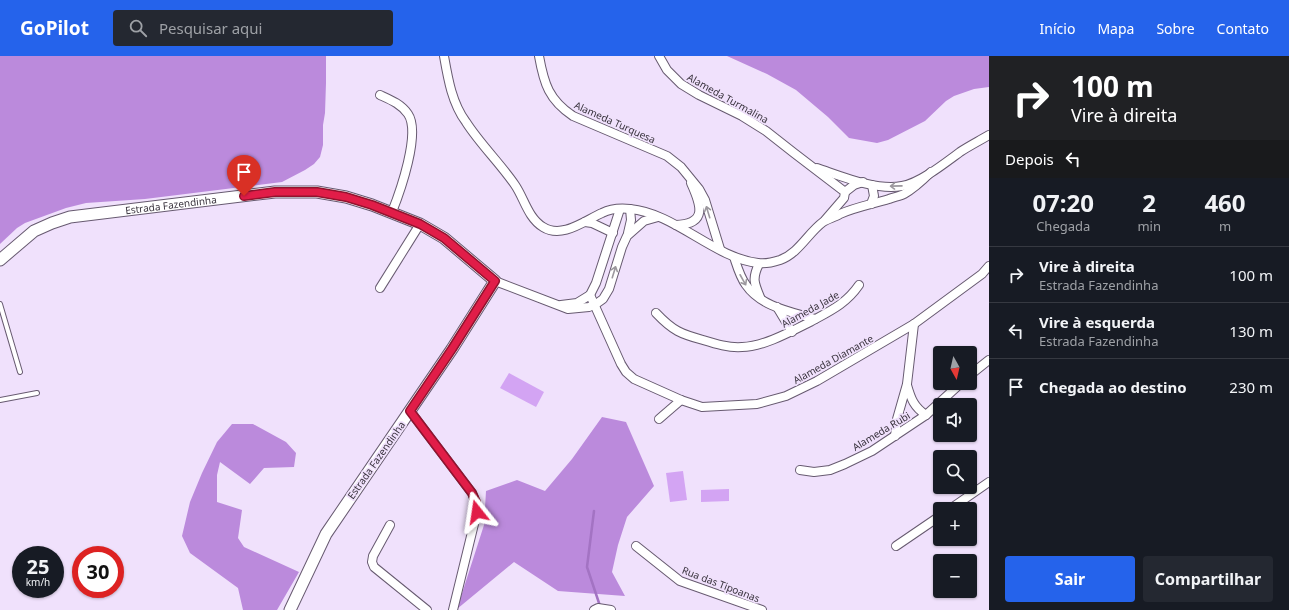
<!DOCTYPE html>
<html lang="pt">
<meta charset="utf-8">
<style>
body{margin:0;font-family:"Noto Sans",sans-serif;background:#242831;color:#f1f3f6;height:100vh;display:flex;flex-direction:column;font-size:15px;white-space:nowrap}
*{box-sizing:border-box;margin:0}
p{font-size:13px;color:#9ea1a6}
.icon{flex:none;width:22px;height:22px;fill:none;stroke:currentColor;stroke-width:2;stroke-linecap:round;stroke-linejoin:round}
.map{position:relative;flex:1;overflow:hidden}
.side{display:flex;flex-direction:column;background:#171b24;width:300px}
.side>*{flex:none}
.banner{background:#202124;color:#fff;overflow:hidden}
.needle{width:26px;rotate:172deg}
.controls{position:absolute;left:933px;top:290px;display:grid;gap:8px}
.controls a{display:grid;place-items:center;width:44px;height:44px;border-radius:4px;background:#171b24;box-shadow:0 1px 3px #0004;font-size:20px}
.speed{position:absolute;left:12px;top:490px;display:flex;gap:8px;font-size:20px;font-weight:700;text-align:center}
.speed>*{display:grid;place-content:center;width:52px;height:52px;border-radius:50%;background:#171b24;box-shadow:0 1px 3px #0004;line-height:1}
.speed small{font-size:10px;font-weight:400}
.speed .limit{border:6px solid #d22;background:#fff;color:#111}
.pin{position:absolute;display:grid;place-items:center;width:34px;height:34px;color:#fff;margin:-41px -17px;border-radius:50% 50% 50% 0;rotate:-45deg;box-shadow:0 0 4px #0007}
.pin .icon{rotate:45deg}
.me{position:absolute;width:44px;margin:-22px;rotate:345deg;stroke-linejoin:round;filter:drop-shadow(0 0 3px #0008)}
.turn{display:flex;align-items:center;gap:14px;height:84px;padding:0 16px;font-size:18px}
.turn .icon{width:52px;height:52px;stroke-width:2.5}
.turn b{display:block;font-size:28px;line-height:34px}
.then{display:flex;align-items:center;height:38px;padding:0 16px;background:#0003;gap:8px;font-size:15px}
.eta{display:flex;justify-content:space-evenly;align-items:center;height:68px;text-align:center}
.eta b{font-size:24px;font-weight:700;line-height:28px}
.primary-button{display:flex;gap:8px;margin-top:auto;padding:8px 16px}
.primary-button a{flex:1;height:46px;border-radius:4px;background:#2563eb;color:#fff;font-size:16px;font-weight:700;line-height:46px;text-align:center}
.primary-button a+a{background:#242831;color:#f1f3f6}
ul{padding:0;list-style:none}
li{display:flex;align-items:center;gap:12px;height:56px;padding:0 16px;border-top:1px solid #363941}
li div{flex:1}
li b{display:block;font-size:15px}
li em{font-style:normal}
header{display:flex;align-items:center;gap:24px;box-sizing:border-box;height:56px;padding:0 20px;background:#2563eb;color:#fff}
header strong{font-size:19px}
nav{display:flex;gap:22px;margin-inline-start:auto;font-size:14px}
.search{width:280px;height:36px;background:#242831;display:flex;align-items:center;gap:10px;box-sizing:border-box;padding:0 14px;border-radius:4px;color:#9ea1a6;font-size:15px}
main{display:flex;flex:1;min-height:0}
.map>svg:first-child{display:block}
.green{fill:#d3a4f3}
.forest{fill:#bb8adc}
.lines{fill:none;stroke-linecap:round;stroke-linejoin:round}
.stream{stroke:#a373c3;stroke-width:2.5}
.service-casing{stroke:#675a70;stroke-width:6}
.minor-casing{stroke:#675a70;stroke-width:10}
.tertiary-casing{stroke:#675a70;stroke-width:13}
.service{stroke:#fff;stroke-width:4}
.minor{stroke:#fff;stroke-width:8}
.tertiary{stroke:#fff;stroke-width:11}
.oneway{stroke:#9c989e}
.route-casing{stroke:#92132f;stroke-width:10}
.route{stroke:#e11d48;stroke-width:7}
.labels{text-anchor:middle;stroke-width:3.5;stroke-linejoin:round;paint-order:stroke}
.street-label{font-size:10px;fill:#38323c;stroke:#f0e1fc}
</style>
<header>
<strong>GoPilot</strong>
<div class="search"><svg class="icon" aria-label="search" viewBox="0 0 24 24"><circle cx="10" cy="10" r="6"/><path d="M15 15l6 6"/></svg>Pesquisar aqui</div>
<nav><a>Início</a><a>Mapa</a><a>Sobre</a><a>Contato</a></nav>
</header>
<main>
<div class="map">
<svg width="989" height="554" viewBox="0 0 989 554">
<rect width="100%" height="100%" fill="#f0e1fc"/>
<g class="green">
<path d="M509,317l35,19 -8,15 -36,-19z"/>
<path d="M683,415l4,29 -17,2 -4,-29z"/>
<path d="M729,433v12l-28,1v-12z"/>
</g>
<g class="forest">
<path d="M0,0h326v27l-1,30 -2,12v20l-3,12 -6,7 -9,6 -23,12 -137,17 -59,4 -20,5 -41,15 -8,5 -17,16z"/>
<path d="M727,0h262v31l-15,2 -20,7 -8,5 -21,20 -37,19 -11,3 -28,-5 -21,-21 -32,-27 -29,-16z"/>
<path d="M602,361l24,5 28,64 -27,31 -9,28 -6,27 13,24 -67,-5 -44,-29 -57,47 27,-84 2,-34 31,-11 28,11 27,-32z"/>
<path d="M232,368h21l33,18 10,11 -2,14 -30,1 -14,16 -30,-22 -3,13v27l25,8 -4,28 6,9 55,25 -22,38h-34l-5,-22 -48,-35 -8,-17 8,-34 12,-29 15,-31z"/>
</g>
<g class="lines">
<path class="stream" d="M594,455l-7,56 13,39"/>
<defs>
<g id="service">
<path d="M0,248l20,68"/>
<path d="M0,344l37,-7"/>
</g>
<g id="minor">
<path d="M444,0c4,23 8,47 22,66 14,22 34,41 49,63 9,13 13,33 28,42 19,12 41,-6 59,-14 8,-4 19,-5 28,-4 45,4 84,49 128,54 7,1 16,-1 22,-3 19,-7 28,-27 43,-38 5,-3 12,-5 17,-8 16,-7 33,-10 49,-15 5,-2 11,-3 15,-5 11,-6 19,-14 27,-22"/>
<path d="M539,0c5,28 10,44 34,60l94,40 14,11 18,22 6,11 15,49"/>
<path d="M659,0l8,14 14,14 18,11 43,21 24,15 28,22 51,39 -1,6 -19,22"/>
<path d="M380,39c11,5 21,9 28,19 13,19 -8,78 -16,98"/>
<path d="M817,112c24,8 59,23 85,18 18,-3 43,-23 58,-34 9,-6 19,-11 29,-17"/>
<path d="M845,136l9,-7 9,-3"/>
<path d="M871,148l3,-8 -2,-11"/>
<path d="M585,166l7,1 21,10"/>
<path d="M676,169c32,-1 25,-20 15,-42"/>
<path d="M628,177l3,-13 -1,-11"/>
<path d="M734,201c3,9 6,20 12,28 15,22 46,27 69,34"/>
<path d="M759,208c-7,14 -5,19 1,33"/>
<path d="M495,225l73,28 21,-2 7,-3 7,-5 6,-10 13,-42 5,-11 17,-15 14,-4"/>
<path d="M380,232l40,-64"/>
<path d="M590,239l31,69 5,8 8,7 47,21 21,7 55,-3 29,-8 31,-15 97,-57 68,-50 7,-8"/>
<path d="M561,249l16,-2 13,-8 6,-12 24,-74"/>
<path d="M777,251l15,25"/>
<path d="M656,257c17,18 25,21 47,27 13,4 26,8 39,7 21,0 50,-16 68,-25 20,-11 36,-18 49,-37"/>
<path d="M970,319l19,-15"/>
<path d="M907,329c4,14 7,22 19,30"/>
<path d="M410,355l62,82c5,11 5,19 2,31l-21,86"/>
<path d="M659,363l22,-19"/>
<path d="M895,380l2,-17 10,-35 7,-60"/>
<path d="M800,414l14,2 16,-2 15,-6 27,-13 54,-36 35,-32"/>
<path d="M950,453l39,-27"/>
<path d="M390,469l-17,31 -1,6 2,5 53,43"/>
<path d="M636,490l44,35 82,29"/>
<path d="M896,490l44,-30"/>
<path d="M594,554l4,-2 13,2"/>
</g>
<g id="tertiary">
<path id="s1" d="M0,204l34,-29 18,-8 18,-6 205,-25h42l29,5 26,8 48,19 24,14 51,43 -43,68 -126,185 -36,76"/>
</g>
</defs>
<use href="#service" class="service-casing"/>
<use href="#minor" class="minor-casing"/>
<use href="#tertiary" class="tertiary-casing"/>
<use href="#service" class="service"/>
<use href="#minor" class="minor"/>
<use href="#tertiary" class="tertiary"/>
</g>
<defs><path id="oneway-shaft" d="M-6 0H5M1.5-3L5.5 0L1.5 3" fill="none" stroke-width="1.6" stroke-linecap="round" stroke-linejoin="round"/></defs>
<g class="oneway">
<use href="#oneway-shaft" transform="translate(896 130) rotate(179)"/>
<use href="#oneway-shaft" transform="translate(708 156) rotate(-107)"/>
<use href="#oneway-shaft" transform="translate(614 216) rotate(-73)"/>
<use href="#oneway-shaft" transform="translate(743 224) rotate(61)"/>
</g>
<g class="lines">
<defs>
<path id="route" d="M244,140l31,-4h42l29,5 26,8 48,19 24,14 51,43 -43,68 -42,62 62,82 4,9 1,10"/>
</defs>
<use href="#route" class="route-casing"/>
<use href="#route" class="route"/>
</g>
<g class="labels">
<g class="street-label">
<text transform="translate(728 42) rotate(29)" y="4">Alameda Turmalina</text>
<text transform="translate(615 66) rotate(24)" y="4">Alameda Turquesa</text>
<text dy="4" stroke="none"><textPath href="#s1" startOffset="185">Estrada Fazendinha</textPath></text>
<text transform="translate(810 253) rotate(-29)" y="4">Alameda Jade</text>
<text transform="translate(833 303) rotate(-29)" y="4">Alameda Diamante</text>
<text transform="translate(881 375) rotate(-31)" y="4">Alameda Rubi</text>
<text transform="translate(376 404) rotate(-55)" y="4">Estrada Fazendinha</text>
<text transform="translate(721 528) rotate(21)" y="4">Rua das Tipoanas</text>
</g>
</g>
</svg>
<div class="controls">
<a><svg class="needle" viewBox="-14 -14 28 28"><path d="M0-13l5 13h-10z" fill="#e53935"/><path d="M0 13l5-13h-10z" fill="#9ea1a6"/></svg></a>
<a><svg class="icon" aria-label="sound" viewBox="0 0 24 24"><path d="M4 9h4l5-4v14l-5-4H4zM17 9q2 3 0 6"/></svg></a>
<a><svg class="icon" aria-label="search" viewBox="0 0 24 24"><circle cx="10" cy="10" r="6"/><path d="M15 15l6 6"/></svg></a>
<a>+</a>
<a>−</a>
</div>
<div class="speed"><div>25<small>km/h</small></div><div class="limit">30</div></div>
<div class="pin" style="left:244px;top:140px;background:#d93025"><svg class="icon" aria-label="arrive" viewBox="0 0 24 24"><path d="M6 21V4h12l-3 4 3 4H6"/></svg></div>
<svg class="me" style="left:477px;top:456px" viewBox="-20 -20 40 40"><path d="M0-17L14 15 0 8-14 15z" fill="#e11d48" stroke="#fff" stroke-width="4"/></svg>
</div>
<section class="side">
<div class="banner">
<div class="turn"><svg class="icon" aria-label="right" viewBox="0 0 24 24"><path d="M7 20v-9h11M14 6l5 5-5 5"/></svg><div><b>100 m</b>Vire à direita</div></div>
<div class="then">Depois<svg class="icon" aria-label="left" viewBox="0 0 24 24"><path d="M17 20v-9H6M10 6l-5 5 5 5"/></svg></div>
</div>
<div class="eta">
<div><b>07:20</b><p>Chegada</p></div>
<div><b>2</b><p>min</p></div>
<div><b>460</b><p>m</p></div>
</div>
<ul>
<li><svg class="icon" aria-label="right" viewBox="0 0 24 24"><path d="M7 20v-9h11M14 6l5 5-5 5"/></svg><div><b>Vire à direita</b><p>Estrada Fazendinha</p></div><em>100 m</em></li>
<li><svg class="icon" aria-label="left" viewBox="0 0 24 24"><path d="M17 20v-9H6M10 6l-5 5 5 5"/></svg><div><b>Vire à esquerda</b><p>Estrada Fazendinha</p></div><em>130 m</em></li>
<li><svg class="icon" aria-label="arrive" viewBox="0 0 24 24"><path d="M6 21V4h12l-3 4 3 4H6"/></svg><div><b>Chegada ao destino</b></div><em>230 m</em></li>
</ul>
<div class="primary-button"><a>Sair</a><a>Compartilhar</a></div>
</section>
</main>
